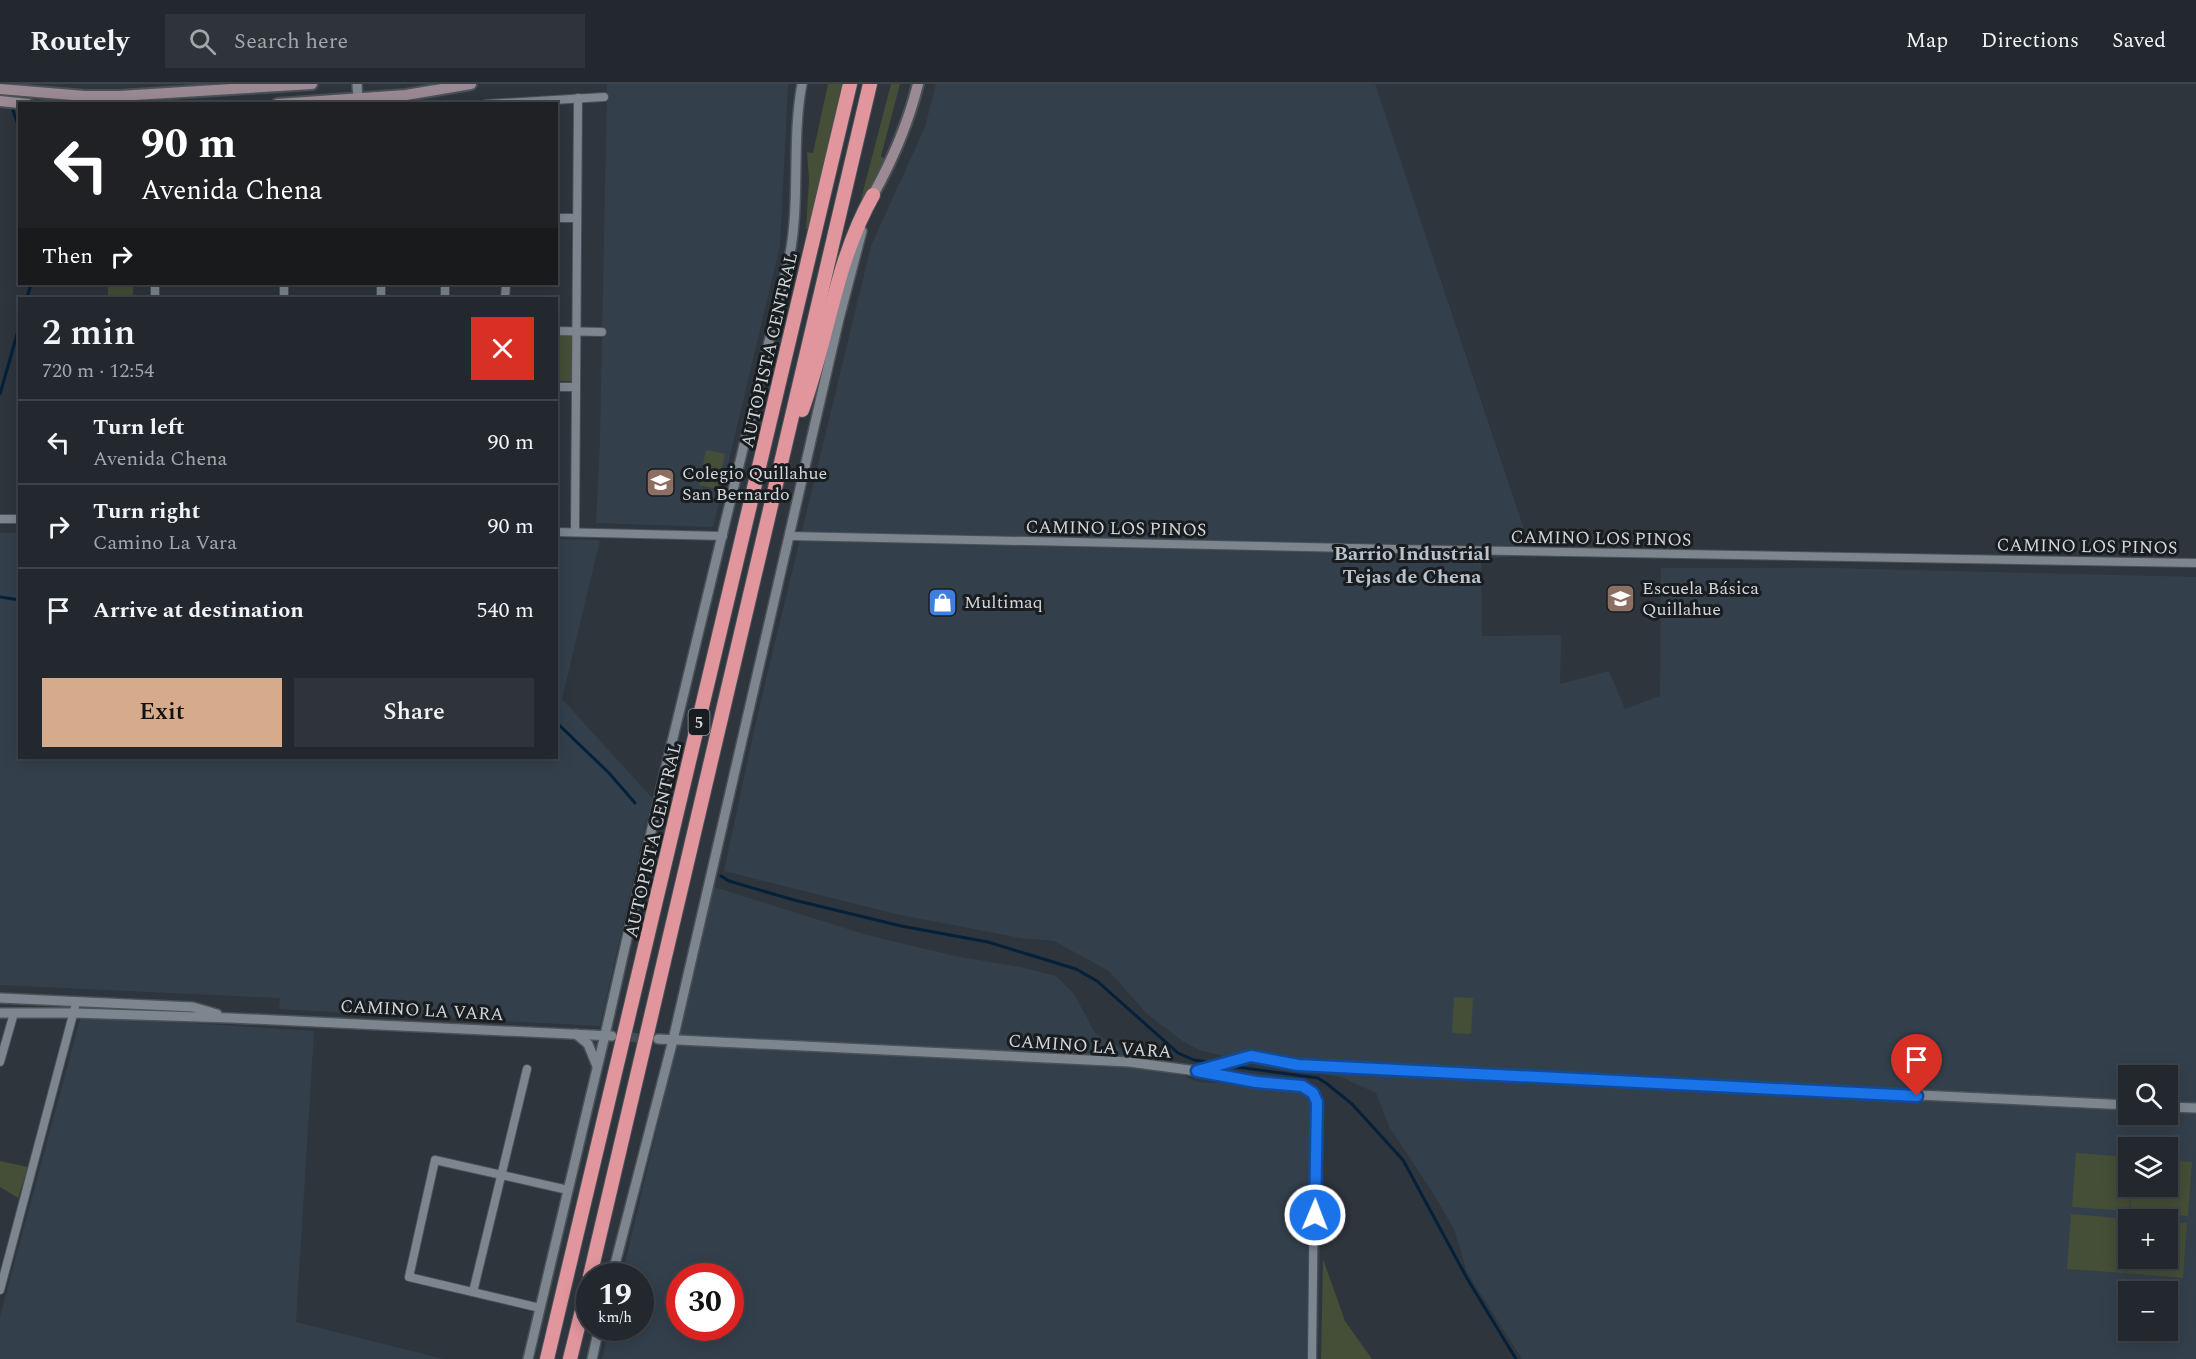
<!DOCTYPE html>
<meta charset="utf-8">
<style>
body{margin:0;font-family:Spectral,serif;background:#2e343a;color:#f1f3f6;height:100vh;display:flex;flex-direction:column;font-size:22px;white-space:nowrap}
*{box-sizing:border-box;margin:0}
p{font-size:20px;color:#a2a6aa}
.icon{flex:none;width:33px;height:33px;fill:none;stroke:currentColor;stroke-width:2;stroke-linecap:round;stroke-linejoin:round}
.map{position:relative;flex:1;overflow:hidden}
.drawer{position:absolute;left:18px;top:213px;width:540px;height:462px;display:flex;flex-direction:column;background:#22282e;border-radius:0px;box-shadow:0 3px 15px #0003,0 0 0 2px #3f444a}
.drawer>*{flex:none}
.hud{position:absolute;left:18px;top:18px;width:540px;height:183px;border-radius:0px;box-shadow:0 3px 15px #0003,0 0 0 2px #3f444a;background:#202124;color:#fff;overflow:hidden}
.fabs{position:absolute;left:2118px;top:981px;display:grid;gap:12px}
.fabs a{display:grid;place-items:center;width:60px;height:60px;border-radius:0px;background:#22282e;box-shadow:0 3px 15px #0003,0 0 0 2px #3f444a;font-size:30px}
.speed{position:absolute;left:576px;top:1179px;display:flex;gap:12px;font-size:30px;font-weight:700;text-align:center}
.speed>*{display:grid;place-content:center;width:78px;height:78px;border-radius:50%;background:#22282e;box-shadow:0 3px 15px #0003,0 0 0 2px #3f444a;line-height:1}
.speed small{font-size:15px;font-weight:400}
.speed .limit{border:9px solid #d22;background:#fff;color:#111}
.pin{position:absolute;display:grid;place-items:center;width:51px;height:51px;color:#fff;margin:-62px -26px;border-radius:50% 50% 50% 0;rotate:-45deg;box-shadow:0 0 6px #0007}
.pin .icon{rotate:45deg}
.me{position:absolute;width:66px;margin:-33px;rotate:1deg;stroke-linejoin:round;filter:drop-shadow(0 0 4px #0008)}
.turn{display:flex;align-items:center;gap:21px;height:126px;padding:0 24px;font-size:27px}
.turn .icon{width:78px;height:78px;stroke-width:2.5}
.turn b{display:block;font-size:42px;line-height:51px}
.then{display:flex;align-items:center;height:57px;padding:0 24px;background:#0003;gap:12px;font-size:22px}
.round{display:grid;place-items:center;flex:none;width:63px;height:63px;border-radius:0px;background:#2e343a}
.overview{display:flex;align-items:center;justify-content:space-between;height:102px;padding:0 24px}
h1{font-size:36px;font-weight:600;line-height:45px}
.action{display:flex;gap:12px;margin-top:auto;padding:12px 24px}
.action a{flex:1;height:69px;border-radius:0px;background:#d6ab8b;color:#111;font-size:24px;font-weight:600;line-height:69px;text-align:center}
.action a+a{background:#2e343a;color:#f1f3f6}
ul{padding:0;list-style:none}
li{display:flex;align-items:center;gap:18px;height:84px;padding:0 24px;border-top:2px solid #3f444a}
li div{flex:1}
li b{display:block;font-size:22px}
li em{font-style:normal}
header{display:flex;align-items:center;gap:36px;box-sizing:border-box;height:84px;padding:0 30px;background:#22282e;border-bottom:2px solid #3f444a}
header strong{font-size:28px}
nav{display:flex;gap:33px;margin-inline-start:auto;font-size:21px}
.search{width:420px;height:54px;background:#2e343a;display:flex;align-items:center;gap:15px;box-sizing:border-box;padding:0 21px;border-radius:0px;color:#a2a6aa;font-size:22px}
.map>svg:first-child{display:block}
.built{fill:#33404c;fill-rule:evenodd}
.green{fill:#454e37}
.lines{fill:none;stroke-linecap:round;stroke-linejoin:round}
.stream{stroke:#03213a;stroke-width:3}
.tertiary-tunnel{stroke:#464d55;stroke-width:9;stroke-dasharray:9 4.5;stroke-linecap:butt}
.minor-casing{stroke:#4a5157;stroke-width:10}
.tertiary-casing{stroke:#4a5157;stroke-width:12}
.secondary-casing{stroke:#4a5157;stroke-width:14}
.motorway-casing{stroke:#4a5157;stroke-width:16}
.minor{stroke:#7d868f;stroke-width:8}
.tertiary{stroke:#7d868f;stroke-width:9}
.secondary{stroke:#9b8a93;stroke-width:10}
.motorway{stroke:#e1959c;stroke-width:14}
.route-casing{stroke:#114b97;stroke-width:15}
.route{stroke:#1a73e8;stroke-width:10}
.labels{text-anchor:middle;stroke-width:6;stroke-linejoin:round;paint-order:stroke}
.shield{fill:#191d20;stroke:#9a9ea3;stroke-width:1.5}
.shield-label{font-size:16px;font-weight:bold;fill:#d1d6db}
.street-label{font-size:18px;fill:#d1d6db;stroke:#191d20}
.poi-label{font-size:18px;fill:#d1d6db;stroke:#191d20;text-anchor:start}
.neighbourhood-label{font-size:20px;font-weight:bold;fill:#b9c2cc;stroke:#191d20}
</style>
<header>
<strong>Routely</strong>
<div class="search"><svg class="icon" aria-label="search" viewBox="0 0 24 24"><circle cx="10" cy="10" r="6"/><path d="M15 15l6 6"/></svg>Search here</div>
<nav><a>Map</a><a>Directions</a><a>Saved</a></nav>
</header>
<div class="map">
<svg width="2196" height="1275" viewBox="0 0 2196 1275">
<rect width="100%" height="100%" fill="#2e353d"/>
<g class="built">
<path d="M607,0h181l-8,162 -67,281 -117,-4 4,-81z"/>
<path d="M936,0h439l158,472 -52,2 1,78 79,-1 -1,49 49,-13 16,38 35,-13 1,-128h167l368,9v782h-674l-55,-87 -13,-43 -19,-33 -45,-68 -14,-35 -35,-16 -93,-15 -49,-12 -15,-8 -37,-28 -38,-43 -55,-30 -33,-3 -125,-24 -172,-43 33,-154 114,-471 54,-119zM2128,992h40v38h-40zM2128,1064h40v38h-40zM2128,1136h40v38h-40zM2128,1208h40v38h-40z"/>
<path d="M0,449h19l1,225h536l1,-219 43,1 -38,159 91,100 -7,24 -46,203 -321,-17 1,-11 -280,-13z"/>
<path d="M714,803l153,48 88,21 65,11 36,9 18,18 21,39 31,19 72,30 115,6 10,11 -5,260h-716l7,-31h31v-52h-18zM680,1192h50v52h-50z"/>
<path d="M81,932l233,15 -18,291 147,37h-443v-42z"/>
</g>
<g class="green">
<path d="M828,0h17l-33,147 -6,-2 3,-50 -2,-27 6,1z"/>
<path d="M891,0h9l-19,72 4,4 -22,51 -4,-4z"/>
<rect x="108" y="200" width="25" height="14"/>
<rect x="557" y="252" width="16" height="45"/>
<path d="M706,366l19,4 -8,35 -18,-4z"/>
<path d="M1454,913l19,1 -2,36 -19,-1z"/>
<path d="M2076,1069l52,4v29l3,1 -2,24 -57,-4z"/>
<path d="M2168,1076l24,2 -4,54 -58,-5 2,-24 36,-1z"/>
<path d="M0,1077l28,6 -10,31 -18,-11z"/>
<path d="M2071,1130l58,5 -5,54 -57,-4z"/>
<path d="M2168,1138l19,1 -4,55 -58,-5 3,-39v24h40z"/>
<path d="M1323,1175l22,62 27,38h-51z"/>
</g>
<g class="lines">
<g class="stream">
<path d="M13,0c-3,17 -1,28 7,44"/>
<path d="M27,214l4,-14"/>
<path d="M0,310l20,-70"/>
<path d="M0,513l20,3"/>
<path d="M556,638l53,51 26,30"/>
<path d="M721,792l8,5 65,19 107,26 87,16 88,27 21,12 81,72 16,7 20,3"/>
<path d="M1229,982l89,12 8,5 26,21 51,56 65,120 48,79"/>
</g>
<path class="tertiary-tunnel" d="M618,952l31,3"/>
<defs>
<g id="minor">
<path d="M486,20l118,-7"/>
<path d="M556,134h21"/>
<path d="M155,214v-14"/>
<path d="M284,214v-14"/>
<path d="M381,214v-14"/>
<path d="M445,214v-14"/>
<path d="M505,214l1,-14"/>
<path d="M556,247l46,1"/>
<path d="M556,303h20"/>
<path d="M0,435h20"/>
<path d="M556,448l167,4"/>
<path d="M575,448l3,-434"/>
<path d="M790,452l605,13 801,14"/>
<path d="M0,978l14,-49"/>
<path d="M1198,987l58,10 47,5 6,3 6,8 -3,262"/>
<path d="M0,1206l75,-283"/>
<path d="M473,1208l54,-223"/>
<path d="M540,1224l-131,-31 26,-117 133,30"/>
</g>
<g id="tertiary">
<path d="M357,0l1,14"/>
<path d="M0,914l193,9 24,7"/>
<path d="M0,929h74l157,5 381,18"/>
<path d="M576,950l12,10 9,22"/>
<path d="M658,955l471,23 68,9 54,-15 47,9 830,40"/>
<path d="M2168,1023l28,1"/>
<path d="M612,1192l61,-236 166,-721 23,-88"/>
<path d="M528,1275l77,-324 59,-260 125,-516c12,-58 2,-117 13,-175"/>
<path d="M592,1275l7,-31"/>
</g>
<g id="secondary">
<path d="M0,5l85,7h34l193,-12"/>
<path d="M0,17l28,3"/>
<path d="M277,20l129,-9 65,-11"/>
<path d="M873,111c20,-36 35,-71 45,-111"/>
</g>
<g id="motorway">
<path d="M802,326c26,-71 33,-148 71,-215"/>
<path d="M590,1192l280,-1192"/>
<path d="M547,1275l303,-1275"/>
<path d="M570,1275l20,-81"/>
</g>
</defs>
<use href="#minor" class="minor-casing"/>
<use href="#tertiary" class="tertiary-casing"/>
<use href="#secondary" class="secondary-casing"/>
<use href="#motorway" class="motorway-casing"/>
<use href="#minor" class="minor"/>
<use href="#tertiary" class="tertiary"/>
<use href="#secondary" class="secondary"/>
<use href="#motorway" class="motorway"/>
</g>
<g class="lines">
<defs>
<path id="route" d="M1315,1131l2,-113 -4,-9 -11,-7 -46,-4 -59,-11 54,-15 47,9 619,31"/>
</defs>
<use href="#route" class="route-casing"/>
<use href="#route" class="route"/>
</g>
<defs>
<symbol id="school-square" viewBox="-11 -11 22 22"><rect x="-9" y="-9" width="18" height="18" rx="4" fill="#8d6e63" stroke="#191d20"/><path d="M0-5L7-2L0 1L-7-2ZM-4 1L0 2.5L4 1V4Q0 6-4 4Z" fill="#fff"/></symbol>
<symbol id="shop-square" viewBox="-11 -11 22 22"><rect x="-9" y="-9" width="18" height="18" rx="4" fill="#3f7fe0" stroke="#191d20"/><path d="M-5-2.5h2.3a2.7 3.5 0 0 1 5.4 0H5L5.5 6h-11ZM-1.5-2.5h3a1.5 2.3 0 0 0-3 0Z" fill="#fff"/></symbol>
</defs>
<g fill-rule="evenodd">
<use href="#school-square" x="644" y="382" width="33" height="33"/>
<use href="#school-square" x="1604" y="498" width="33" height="33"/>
<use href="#shop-square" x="926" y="502" width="33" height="33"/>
</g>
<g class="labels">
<rect class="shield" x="688.5" y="625" width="21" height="26" rx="4.5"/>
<g class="shield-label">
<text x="699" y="644">5</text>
</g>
<g class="street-label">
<text transform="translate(769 266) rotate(-77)" y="6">AUTOPISTA CENTRAL</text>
<text transform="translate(1116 444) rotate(1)" y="6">CAMINO LOS PINOS</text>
<text transform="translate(1601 454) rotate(1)" y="6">CAMINO LOS PINOS</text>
<text transform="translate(2087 462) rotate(1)" y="6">CAMINO LOS PINOS</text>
<text transform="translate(653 756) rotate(-77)" y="6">AUTOPISTA CENTRAL</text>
<text transform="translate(422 926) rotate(3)" y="6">CAMINO LA VARA</text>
<text transform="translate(1090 962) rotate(4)" y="6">CAMINO LA VARA</text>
</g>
<g class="poi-label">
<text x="682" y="395">Colegio Quillahue<tspan x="682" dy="21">San Bernardo</tspan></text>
<text x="1642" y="510">Escuela Básica<tspan x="1642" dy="21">Quillahue</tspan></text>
<text x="964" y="524">Multimaq</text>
</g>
<g class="neighbourhood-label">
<text x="1412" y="476">Barrio Industrial<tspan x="1412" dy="23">Tejas de Chena</tspan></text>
</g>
</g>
</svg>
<div class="fabs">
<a><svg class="icon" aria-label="search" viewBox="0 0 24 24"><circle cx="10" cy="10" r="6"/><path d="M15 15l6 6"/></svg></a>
<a><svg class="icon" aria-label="layers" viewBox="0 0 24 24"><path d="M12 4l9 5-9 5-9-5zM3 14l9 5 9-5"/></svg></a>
<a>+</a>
<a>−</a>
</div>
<div class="speed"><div>19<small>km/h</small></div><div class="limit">30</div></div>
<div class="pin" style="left:1917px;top:1012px;background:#d93025"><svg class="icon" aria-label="arrive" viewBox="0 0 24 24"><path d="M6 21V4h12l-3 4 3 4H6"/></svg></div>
<svg class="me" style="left:1315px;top:1131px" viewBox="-20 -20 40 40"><circle r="17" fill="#1a73e8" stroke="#fff" stroke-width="3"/><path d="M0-11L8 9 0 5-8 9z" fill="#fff"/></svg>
<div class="hud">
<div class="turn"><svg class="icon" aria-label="left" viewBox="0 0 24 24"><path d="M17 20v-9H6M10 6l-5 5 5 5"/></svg><div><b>90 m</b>Avenida Chena</div></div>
<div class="then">Then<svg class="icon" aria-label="right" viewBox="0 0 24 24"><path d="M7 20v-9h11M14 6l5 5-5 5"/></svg></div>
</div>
<section class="drawer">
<div class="overview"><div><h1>2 min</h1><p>720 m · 12:54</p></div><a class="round" style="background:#d93025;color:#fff"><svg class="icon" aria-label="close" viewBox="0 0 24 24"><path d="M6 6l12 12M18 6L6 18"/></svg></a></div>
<ul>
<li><svg class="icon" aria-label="left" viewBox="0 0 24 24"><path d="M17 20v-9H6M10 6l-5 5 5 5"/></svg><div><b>Turn left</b><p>Avenida Chena</p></div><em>90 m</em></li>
<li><svg class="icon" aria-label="right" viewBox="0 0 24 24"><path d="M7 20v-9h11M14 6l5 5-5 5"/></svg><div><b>Turn right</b><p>Camino La Vara</p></div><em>90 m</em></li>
<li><svg class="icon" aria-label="arrive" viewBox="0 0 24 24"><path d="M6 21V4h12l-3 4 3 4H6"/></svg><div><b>Arrive at destination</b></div><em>540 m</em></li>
</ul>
<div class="action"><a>Exit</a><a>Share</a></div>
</section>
</div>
